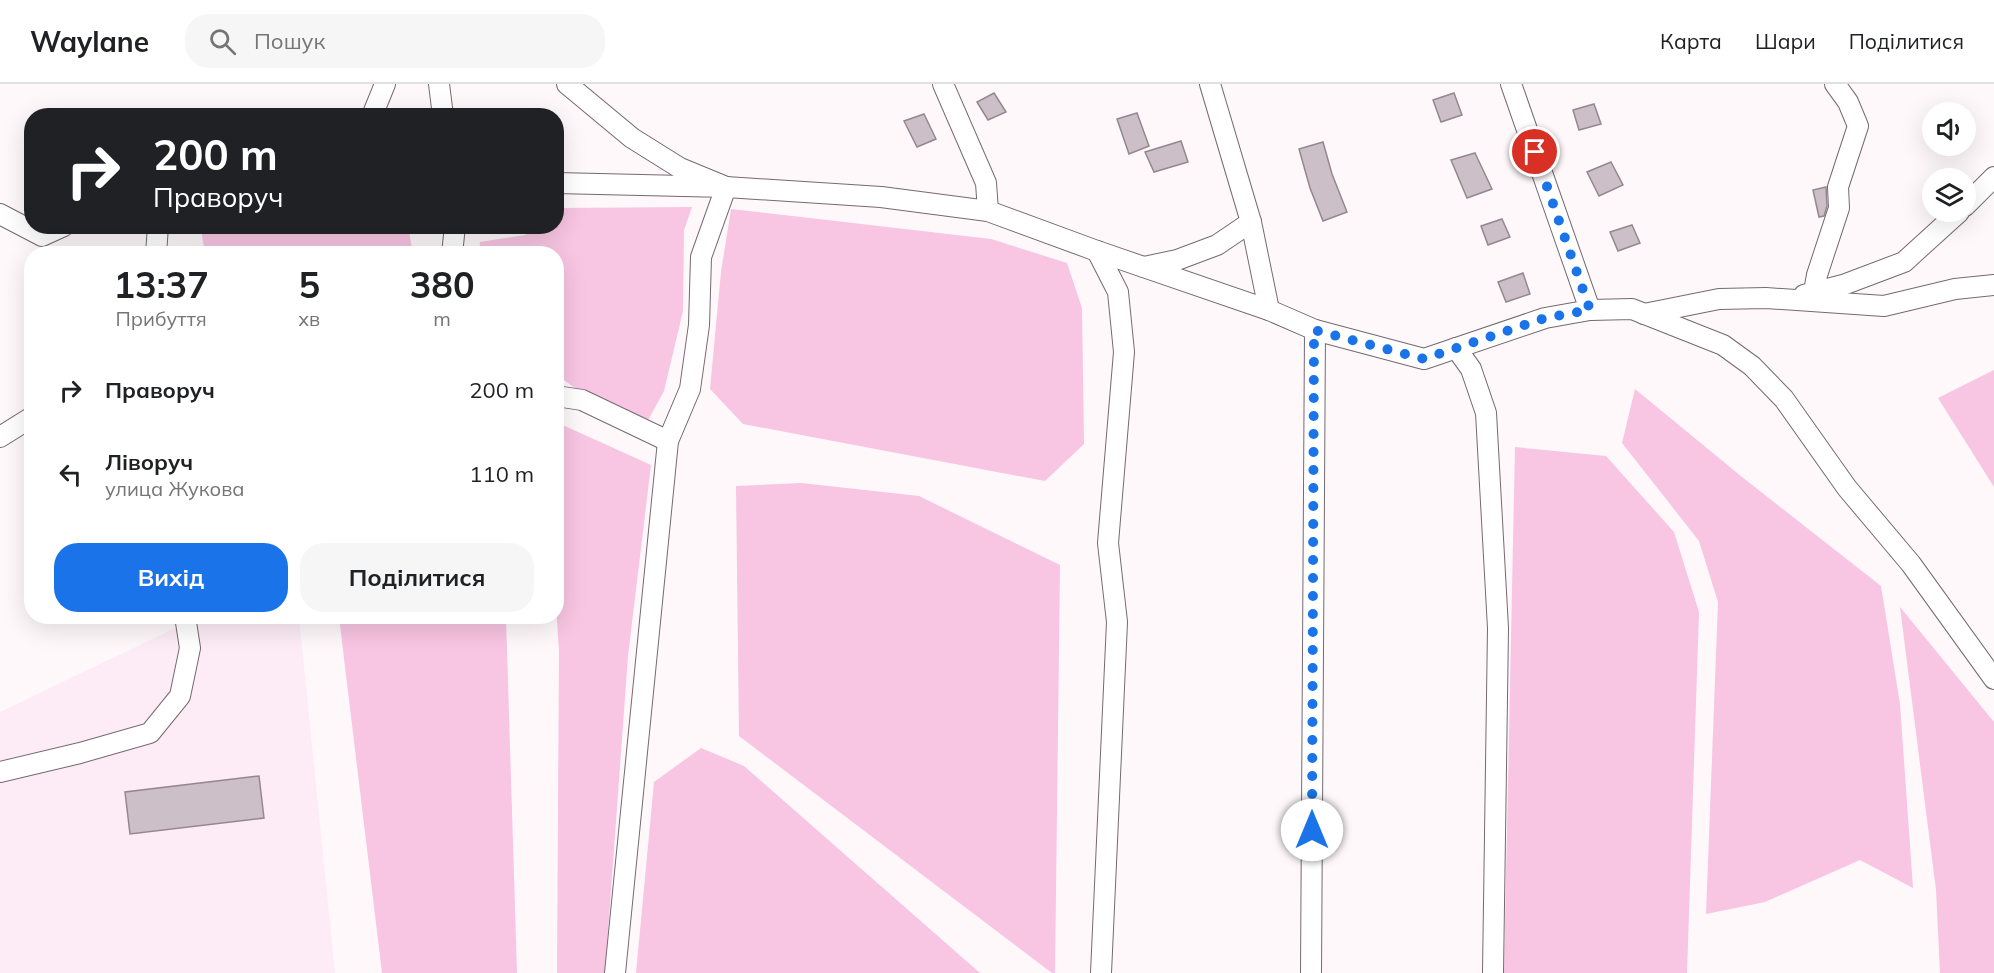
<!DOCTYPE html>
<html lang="uk">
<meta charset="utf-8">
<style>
body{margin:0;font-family:Mulish,sans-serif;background:#f6f6f6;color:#202124;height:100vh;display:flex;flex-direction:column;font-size:22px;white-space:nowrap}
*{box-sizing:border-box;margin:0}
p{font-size:20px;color:#757577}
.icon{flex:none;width:33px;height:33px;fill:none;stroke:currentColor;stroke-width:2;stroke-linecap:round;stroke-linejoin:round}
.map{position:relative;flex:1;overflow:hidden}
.sheet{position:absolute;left:24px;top:162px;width:540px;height:378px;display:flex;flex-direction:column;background:#fff;border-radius:24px;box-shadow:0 6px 24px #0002}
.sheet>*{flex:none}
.hud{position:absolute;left:24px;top:24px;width:540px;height:126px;border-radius:24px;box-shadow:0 6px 24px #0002;background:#202124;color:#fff;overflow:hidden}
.fabs{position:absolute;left:1922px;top:18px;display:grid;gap:12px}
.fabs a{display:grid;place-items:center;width:54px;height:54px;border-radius:50%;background:#fff;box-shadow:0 6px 24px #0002;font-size:30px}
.pin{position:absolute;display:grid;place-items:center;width:51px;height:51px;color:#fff;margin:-26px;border:3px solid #fff;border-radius:50%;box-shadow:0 2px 6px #0007}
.me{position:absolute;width:66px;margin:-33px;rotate:0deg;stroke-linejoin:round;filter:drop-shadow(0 0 4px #0008)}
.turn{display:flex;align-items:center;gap:21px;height:126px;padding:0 30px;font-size:27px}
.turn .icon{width:78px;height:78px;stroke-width:2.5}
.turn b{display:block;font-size:42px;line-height:51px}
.eta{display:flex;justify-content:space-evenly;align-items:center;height:102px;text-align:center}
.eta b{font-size:36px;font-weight:700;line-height:42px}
.action{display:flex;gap:12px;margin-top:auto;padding:12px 30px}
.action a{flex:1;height:69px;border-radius:24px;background:#1a73e8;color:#fff;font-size:24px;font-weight:700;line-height:69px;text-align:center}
.action a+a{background:#f6f6f6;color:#202124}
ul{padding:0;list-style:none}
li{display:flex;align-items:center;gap:18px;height:84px;padding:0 30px}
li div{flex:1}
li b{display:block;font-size:22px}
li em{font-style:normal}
header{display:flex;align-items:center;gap:36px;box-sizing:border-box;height:84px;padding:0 30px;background:#fff;border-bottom:2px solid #e0e0e0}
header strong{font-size:28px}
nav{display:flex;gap:33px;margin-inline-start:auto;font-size:21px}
.search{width:420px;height:54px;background:#f6f6f6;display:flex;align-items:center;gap:15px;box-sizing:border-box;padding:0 21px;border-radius:24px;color:#757577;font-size:22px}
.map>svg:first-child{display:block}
.built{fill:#fdecf5}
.green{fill:#f8c5e2}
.building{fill:#cdbfc7;stroke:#94878e;stroke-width:1.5}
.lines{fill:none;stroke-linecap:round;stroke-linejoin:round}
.minor-casing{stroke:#766970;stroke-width:22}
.minor{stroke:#fff;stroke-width:20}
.route{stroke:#1a73e8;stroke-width:10;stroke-dasharray:0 18}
</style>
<header>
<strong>Waylane</strong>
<div class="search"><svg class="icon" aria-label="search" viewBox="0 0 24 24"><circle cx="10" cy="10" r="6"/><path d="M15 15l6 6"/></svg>Пошук</div>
<nav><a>Карта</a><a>Шари</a><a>Поділитися</a></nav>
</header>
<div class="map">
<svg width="1994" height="889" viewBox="0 0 1994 889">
<rect width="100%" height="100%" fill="#fef8fb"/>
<path class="built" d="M198,533h101l36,356h-335v-261z"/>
<g class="green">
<path d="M692,123l-8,23 -1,81 -19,80 -17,31 -17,6 -73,-53 -1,-121h-77l1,-12 45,-7 10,-8 21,-1 2,-18z"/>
<path d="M731,125l260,30 76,24 15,45 2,136 -39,37 -302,-57 -33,-35 11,-117z"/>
<path d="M275,143h133l5,26h-208l-4,-23z"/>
<path d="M1994,286v117l-56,-89z"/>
<path d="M1635,305l107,88 139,109 19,118 13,184 -53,-28 -95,42 -59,12 12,-312 -19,-61 -77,-98z"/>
<path d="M556,338l95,43 -23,191 -23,317h-48l2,-322 -3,-44z"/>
<path d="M1515,363l91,9 68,76 25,80 -12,361h-183z"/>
<path d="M801,399l118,13 141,69 -5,408h-3l-313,-237 -3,-250z"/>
<path d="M1900,523l94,115v251h-54l-4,-83z"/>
<path d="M339,533h167l11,356h-135z"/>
<path d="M701,664l43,18 236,207h-344l18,-191z"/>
</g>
<g class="building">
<path d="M994,9l12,19 -18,8 -11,-18z"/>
<path d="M1454,9l8,22 -21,7 -8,-22z"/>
<path d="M1594,20l7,20 -22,6 -6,-20z"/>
<path d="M1137,29l12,33 -20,8 -12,-35z"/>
<path d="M924,30l12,25 -19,8 -13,-26z"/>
<path d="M1181,57l7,21 -34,10 -9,-20z"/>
<path d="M1323,58l9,32 15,38 -24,9 -13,-33 -11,-39z"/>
<path d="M1475,69l17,36 -25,9 -16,-38z"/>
<path d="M1611,78l12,23 -24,11 -12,-24z"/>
<path d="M1826,103l1,19 -3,10 -5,1 -6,-27z"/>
<path d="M1502,135l8,18 -22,8 -7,-19z"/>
<path d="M1632,141l8,18 -22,8 -8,-19z"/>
<path d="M1523,189l7,21 -24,8 -8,-20z"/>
<path d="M259,692l5,42 -134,16 -5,-42z"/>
</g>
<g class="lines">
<defs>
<g id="minor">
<path d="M439,0l4,32"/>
<path d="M567,0l65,54 48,30 46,19 -25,70 -2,68 -9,64 -22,52"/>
<path d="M943,0l43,99 2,28"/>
<path d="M1210,0l41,138 18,88"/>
<path d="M1511,0l79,226"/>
<path d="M372,32l13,-32"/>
<path d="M556,99l170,4 155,10 107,14 109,40 172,59 46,20 109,29 121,-41 45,-8 42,-1 91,36 29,21 32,33 63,89 64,76 83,115"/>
<path d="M1965,122l29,-29"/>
<path d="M0,130l42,22 22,-10"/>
<path d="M1097,167l21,41 6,60 -16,191 9,79 -16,351"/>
<path d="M156,170l2,-28"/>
<path d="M452,170l3,-28"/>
<path d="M1144,183l33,-7 40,-15 34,-23"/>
<path d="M1814,208l3,-17 22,-67 -1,-21 20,-61 -10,-24 -13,-18"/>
<path d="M1804,211l39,-10 61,-23 55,-50"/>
<path d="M1644,230l75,-15 47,-1 118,8 71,-17 39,-4"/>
<path d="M1456,264l15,21 15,44 12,215 -5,345"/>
<path d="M556,312l26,4 86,41 -53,532"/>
<path d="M0,353l32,-20"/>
<path d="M0,688l80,-19 70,-20 30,-37 10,-48 -5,-32"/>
<path d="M1311,889l4,-643"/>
</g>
</defs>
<use href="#minor" class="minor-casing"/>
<use href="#minor" class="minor"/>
</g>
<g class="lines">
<path class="route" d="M1312,746l2,-500 110,29 121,-41 45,-8 -55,-158"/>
</g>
</svg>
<div class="fabs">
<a><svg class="icon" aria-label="sound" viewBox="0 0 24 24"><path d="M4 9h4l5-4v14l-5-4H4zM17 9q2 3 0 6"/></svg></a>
<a><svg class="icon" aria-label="layers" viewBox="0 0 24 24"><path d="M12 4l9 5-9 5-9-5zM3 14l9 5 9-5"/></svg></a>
</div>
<div class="pin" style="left:1535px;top:68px;background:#d93025"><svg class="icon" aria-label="arrive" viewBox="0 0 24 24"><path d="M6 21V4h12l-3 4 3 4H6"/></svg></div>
<svg class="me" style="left:1312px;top:746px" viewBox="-20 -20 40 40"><circle r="19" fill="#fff"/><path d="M0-13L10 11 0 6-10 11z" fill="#1a73e8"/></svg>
<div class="hud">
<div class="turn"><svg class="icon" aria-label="right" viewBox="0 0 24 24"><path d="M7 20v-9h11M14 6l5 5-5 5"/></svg><div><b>200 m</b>Праворуч</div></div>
</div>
<section class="sheet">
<div class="eta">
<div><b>13:37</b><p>Прибуття</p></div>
<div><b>5</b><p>хв</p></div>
<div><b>380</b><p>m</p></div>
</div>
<ul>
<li><svg class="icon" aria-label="right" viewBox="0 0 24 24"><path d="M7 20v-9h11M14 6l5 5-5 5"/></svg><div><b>Праворуч</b></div><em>200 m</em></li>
<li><svg class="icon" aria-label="left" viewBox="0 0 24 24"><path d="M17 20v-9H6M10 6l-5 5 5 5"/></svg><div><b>Ліворуч</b><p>улица Жукова</p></div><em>110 m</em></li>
</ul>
<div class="action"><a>Вихід</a><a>Поділитися</a></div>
</section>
</div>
